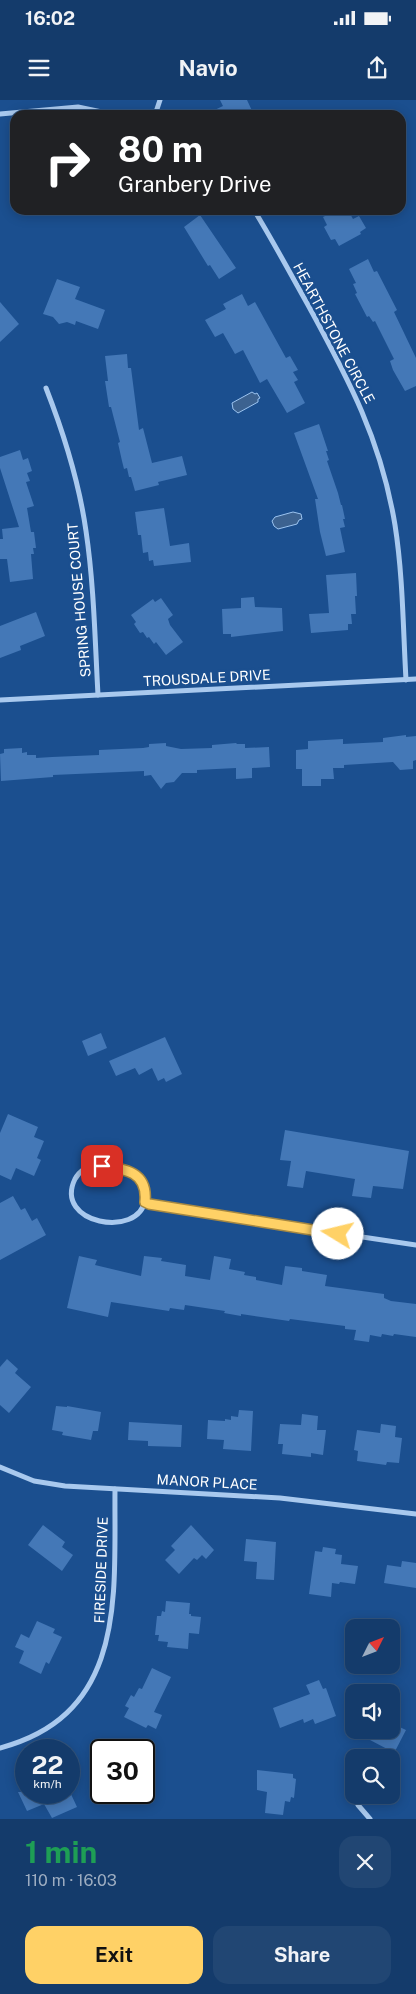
<!DOCTYPE html>
<meta charset="utf-8">
<style>
body{margin:0;font-family:"Public Sans",sans-serif;background:#214673;color:#f1f3f6;height:100vh;display:flex;flex-direction:column;font-size:19px;white-space:nowrap}
*{box-sizing:border-box;margin:0}
p{font-size:16px;color:#9dadc1}
.icon{flex:none;width:28px;height:28px;fill:none;stroke:currentColor;stroke-width:2;stroke-linecap:round;stroke-linejoin:round}
.map{position:relative;height:1719px;overflow:hidden}
.panel{display:flex;flex-direction:column;background:#143b6b;flex:1}
.panel>*{flex:none}
.banner{position:absolute;left:10px;top:10px;width:396px;height:105px;border-radius:15px;box-shadow:0 2px 12px #0003,0 0 0 1px #33557e;background:#202124;color:#fff;overflow:hidden}
.needle{width:32px;rotate:48deg}
.tools{position:absolute;left:345px;top:1519px;display:grid;gap:10px}
.tools a{display:grid;place-items:center;width:55px;height:55px;border-radius:10px;background:#143b6b;box-shadow:0 2px 12px #0003,0 0 0 1px #33557e;font-size:25px}
.speed{position:absolute;left:15px;top:1639px;display:flex;gap:10px;font-size:25px;font-weight:700;text-align:center}
.speed>*{display:grid;place-content:center;width:65px;height:65px;border-radius:50%;background:#143b6b;box-shadow:0 2px 12px #0003,0 0 0 1px #33557e;line-height:1}
.speed small{font-size:12px;font-weight:400}
.speed .limit{border:2px solid #111;border-radius:8px;background:#fff;color:#111}
.pin{position:absolute;display:grid;place-items:center;width:42px;height:42px;color:#fff;margin:-21px;border-radius:10px;box-shadow:0 2px 8px #0006}
.me{position:absolute;width:55px;margin:-28px;rotate:279deg;stroke-linejoin:round;filter:drop-shadow(0 0 4px #0008)}
.turn{display:flex;align-items:center;gap:18px;height:105px;padding:0 25px;font-size:22px}
.turn .icon{width:65px;height:65px;stroke-width:2.5}
.turn b{display:block;font-size:35px;line-height:42px}
.round{display:grid;place-items:center;flex:none;width:52px;height:52px;border-radius:15px;background:#214673}
.head{display:flex;align-items:center;justify-content:space-between;height:85px;padding:0 25px}
h1{font-size:30px;font-weight:700;line-height:38px;color:#1e9e55}
.primary-button{display:flex;gap:10px;margin-top:auto;padding:10px 25px}
.primary-button a{flex:1;height:58px;border-radius:15px;background:#ffd166;color:#111;font-size:20px;font-weight:700;line-height:58px;text-align:center}
.primary-button a+a{background:#214673;color:#f1f3f6}
.status{display:flex;justify-content:space-between;align-items:center;height:35px;padding:0 25px;background:#143b6b;direction:ltr}
.status svg{height:14px;fill:currentColor}
header{display:flex;justify-content:space-between;align-items:center;height:65px;padding:0 25px;background:#143b6b;font-size:22px;font-weight:700}
.map>svg:first-child{display:block}
.water{fill:#3c6290;stroke:#9cc4f0}
.building{fill:#4478b7}
.lines{fill:none;stroke-linecap:round;stroke-linejoin:round}
.minor{stroke:#a9c9ee;stroke-width:5}
.route-casing{stroke:#a68842;stroke-width:12}
.route{stroke:#ffd166;stroke-width:9}
.labels{text-anchor:middle;stroke-width:5;stroke-linejoin:round;paint-order:stroke}
.street-label{font-size:14px;fill:#fff;stroke:#1b4f8f}
</style>
<div class="status"><b>16:02</b><svg viewBox="0 0 49 12"><path d="M0 12V9h3v3zM5 12V6h3v6zM10 12V3h3v9zM15 12V0h3v12zM26 1h20v11H26zM47 4h2v5h-2z"/></svg></div>
<header><svg class="icon" aria-label="menu" viewBox="0 0 24 24"><path d="M4 6h16M4 12h16M4 18h16"/></svg>Navio<svg class="icon" aria-label="share" viewBox="0 0 24 24"><path d="M12 15V3M7 8l5-5 5 5M5 13v7h14v-7"/></svg></header>
<div class="map">
<svg width="416" height="1719" viewBox="0 0 416 1719">
<rect width="100%" height="100%" fill="#1b4f8f"/>
<g class="water">
<path d="M252,292l3,2 2,-1 3,5 -2,1v3l-20,11 -5,-4 -1,-6z"/>
<path d="M293,412l8,2 1,5 -3,1 -2,4 -19,5 -4,-3 -2,-5 3,-4z"/>
</g>
<g class="building">
<path d="M220,0h27l7,15h-50l19,-9z"/>
<path d="M324,110h24l5,9 6,-3 7,12 -6,4 1,2 -22,12 -4,-7 -4,1 -7,-13 3,-2 -4,-8 4,-2z"/>
<path d="M200,115l36,53 -17,11 -9,-14 -2,1 -24,-39z"/>
<path d="M368,159l6,13 3,-1 20,39 -3,2 22,46v28l-11,5 -12,-21 -3,-9 4,-2 -19,-38 -2,1 -4,-6 -2,1 -12,-23 2,-1 -4,-9 3,-1 -7,-14z"/>
<path d="M57,179l23,8 -5,12 30,11 -7,19 -22,-8 -1,4 -8,-3 -8,2 -6,-7 -10,-3z"/>
<path d="M242,194l6,12 7,-4 31,56 4,-2 8,14 -5,2 5,8 -4,2 11,21 -18,10 -20,-34 -7,4 -17,-33 -8,4 -12,-21 -8,4 -10,-17 21,-11 -3,-5z"/>
<path d="M0,202l19,22 -19,18z"/>
<path d="M127,254l1,14h3l8,62 4,-2 9,35 30,-7 5,19 -29,7 1,3 -24,6 -4,-14h-2l-2,-9 -3,1 -2,-8 -4,-18 2,-1 -7,-27 -2,-8h-2l-4,-26h3l-3,-25z"/>
<path d="M319,324l9,27h-2l3,9 -2,1 11,32 3,12h1l3,14h-2l2,8 -5,1 5,24 -19,4 -6,-24 -5,-33h3l-24,-66z"/>
<path d="M20,350l3,10 5,-2 4,13 -5,2 3,8 -4,1 8,24 -7,2 4,24h3l2,16h-3l1,6h-3l2,25 -23,3 -3,-23h-7v-20h3l-1,-10 17,-2 -19,-59v-11z"/>
<path d="M164,408l6,38 19,-3 2,19 -37,4 -1,-6 -4,1 -1,-9 -5,1 -2,-18h-3l-3,-23z"/>
<path d="M356,473l1,23h-2l1,18h-5l1,10h-4v6l-37,3 -2,-19 20,-1 -3,-38z"/>
<path d="M254,497l1,10 27,1 1,23 -52,6v-3h-8l-1,-25 19,-1v-10z"/>
<path d="M161,498l12,17 -5,4 2,6 13,17 -17,13 -10,-13 -2,2 -5,-7 -2,1 -4,-6 -3,1 -6,-9 2,-2 -5,-7 22,-16 2,3z"/>
<path d="M36,512l9,24 -25,10 1,4 -21,8v-32z"/>
<path d="M406,635v2l10,-1v24l-3,1v8l-13,1 -7,-8 -49,3v3h-11l1,11h-13v7h-19v-17h-6v-19l12,-1v-8l35,-2v5l40,-2v-4z"/>
<path d="M166,643v3l15,3 31,-1v-3l24,-2 1,1h8v4l24,-1 1,20 -18,1v10l-16,1v-11l-39,2v3h-15l-8,9 -8,1 -5,6 -10,-14 -7,1v-5l-91,4v2l-52,4 -1,-27 4,-1v-4l18,-1v5l5,-1v3h9v3l16,-1 47,-2v-5l44,-2 6,-1v-3z"/>
<path d="M101,933l6,15 -19,8 -6,-15z"/>
<path d="M165,937l17,37 -16,8 -2,-4 -6,3 -6,-13 -13,7 -4,-7 -19,8 -7,-15z"/>
<path d="M8,1014l30,13 -4,10 10,4 -7,17 4,2 -7,16 -18,-8 -5,12 -11,-5v-42z"/>
<path d="M285,1030l124,21 -6,38 -30,-3 -2,12 -19,-2 3,-17 -49,-8 -3,17 -16,-2 4,-25 -11,-1z"/>
<path d="M13,1096l8,14 4,-2 7,13 5,-3 9,17 -46,25v-57z"/>
<path d="M79,1156l18,4 -2,5 46,11 3,-20 18,2 -1,3 25,4 -1,11 25,4 4,-24 17,3 -2,10 16,3 -1,3 12,2v3l26,5 3,-19 17,2v3l25,4 -2,11 59,8v4l7,3 25,3v33l-22,-3 -1,2 -11,-2 -1,3 -11,-2 -1,7 -15,-2 2,-10 -11,-1v-3l-55,-7 -1,2 -48,-7v2l-17,-3 1,-2 -40,-6 -1,5 -14,-2 -1,3 -58,-9 -3,15 -41,-9z"/>
<path d="M7,1259l11,10 -3,4 16,14 -22,26 -9,-8v-38z"/>
<path d="M56,1306l11,1v-1l34,6 -3,19h-5l-2,9 -29,-5 1,-3 -11,-2z"/>
<path d="M239,1310l14,1 -2,40 -28,-2 1,-9 -17,-1 1,-19 17,1v-2l6,1v-4l7,1z"/>
<path d="M302,1314l16,2 -1,14h9l-3,25 -12,-2v4l-29,-3 1,-10h-5l2,-20 21,1z"/>
<path d="M129,1322l53,3 -1,22 -33,-1v-5l-20,-1z"/>
<path d="M381,1324l15,2 -1,11 7,1 -3,25 -12,-1 -1,3 -29,-4 1,-10 -4,-1 3,-20 23,3z"/>
<path d="M43,1425l22,17 -3,5 11,8 -11,16 -34,-26z"/>
<path d="M191,1425l23,25 -8,9 -4,-4 -5,5 -3,-2 -15,16 -14,-14 10,-10 -4,-4z"/>
<path d="M246,1439l30,3 -2,38 -18,-1 1,-17 -13,-1z"/>
<path d="M323,1447l13,2 -1,5 7,1 -1,9 17,2 -3,18 -15,-2 -1,2 -7,-1 -1,14 -22,-3 6,-43 7,1z"/>
<path d="M402,1461l14,2v25l-32,-5 3,-18 14,2z"/>
<path d="M166,1501l24,2 -1,11h2v2l10,1 -2,17 -10,-1 -1,16 -21,-2 1,-5 -10,-1 1,-6h-4l2,-19h4l1,-5 3,1z"/>
<path d="M37,1521l18,8 -2,4 9,4 -13,27 -3,-2 -5,12 -22,-11 5,-12 -9,-4 6,-13 8,4z"/>
<path d="M152,1568l19,9 -17,35 8,3 -6,14 -8,-4 -2,3 -22,-11 5,-9 -4,-2 6,-11 3,2 5,-9 3,1z"/>
<path d="M319,1580l4,9 3,-1 10,28 -21,8 -2,-5 -9,4 -1,-4 -23,9 -7,-20 37,-14 -4,-9z"/>
<path d="M391,1623l15,7 -15,29v-8l-21,-11 5,-10h16z"/>
<path d="M257,1670l36,4v4l3,1 -2,19 -3,-1 -1,5 -5,-1 -2,14 -18,-2 2,-21 -10,-2z"/>
<path d="M18,1692h52l7,15 -25,11 -8,-14 -17,7z"/>
</g>
<g class="lines">
<g class="minor">
<path d="M0,14l78,-7 38,8"/>
<path d="M155,15l5,-15"/>
<path d="M254,110c19,31 36,63 54,95 41,75 73,135 87,220 8,51 8,103 11,155"/>
<path d="M46,288c18,46 33,94 40,143 8,54 9,110 12,164"/>
<path d="M0,600l416,-21"/>
<path d="M97,1065c21,2 53,6 48,35 -6,39 -92,24 -70,-21 5,-9 12,-13 22,-14z"/>
<path d="M145,1102l17,5 254,38"/>
<path d="M0,1367l34,14 31,5 215,12 136,16"/>
<path d="M0,1648c128,-34 114,-154 115,-259"/>
<path d="M358,1705l12,14"/>
</g>
</g>
<g class="lines">
<defs>
<path id="route" d="M102,1066c24,3 46,6 43,36l4,2 189,30"/>
</defs>
<use href="#route" class="route-casing"/>
<use href="#route" class="route"/>
</g>
<g class="labels">
<g class="street-label">
<text transform="translate(334 233) rotate(62)" y="5">HEARTHSTONE CIRCLE</text>
<text transform="translate(79 500) rotate(-95)" y="5">SPRING HOUSE COURT</text>
<text transform="translate(207 578) rotate(-3)" y="5">TROUSDALE DRIVE</text>
<text transform="translate(207 1382) rotate(3)" y="5">MANOR PLACE</text>
<text transform="translate(101 1470) rotate(-88)" y="5">FIRESIDE DRIVE</text>
</g>
</g>
</svg>
<div class="tools">
<a><svg class="needle" viewBox="-14 -14 28 28"><path d="M0-13l5 13h-10z" fill="#e53935"/><path d="M0 13l5-13h-10z" fill="#9dadc1"/></svg></a>
<a><svg class="icon" aria-label="sound" viewBox="0 0 24 24"><path d="M4 9h4l5-4v14l-5-4H4zM17 9q2 3 0 6"/></svg></a>
<a><svg class="icon" aria-label="search" viewBox="0 0 24 24"><circle cx="10" cy="10" r="6"/><path d="M15 15l6 6"/></svg></a>
</div>
<div class="speed"><div>22<small>km/h</small></div><div class="limit">30</div></div>
<div class="pin" style="left:102px;top:1066px;background:#d93025"><svg class="icon" aria-label="arrive" viewBox="0 0 24 24"><path d="M6 21V4h12l-3 4 3 4H6"/></svg></div>
<svg class="me" style="left:338px;top:1134px" viewBox="-20 -20 40 40"><circle r="19" fill="#fff"/><path d="M0-13L10 11 0 6-10 11z" fill="#ffd166"/></svg>
<div class="banner">
<div class="turn"><svg class="icon" aria-label="right" viewBox="0 0 24 24"><path d="M7 20v-9h11M14 6l5 5-5 5"/></svg><div><b>80 m</b>Granbery Drive</div></div>
</div>
</div>
<section class="panel">
<div class="head"><div><h1>1 min</h1><p>110 m · 16:03</p></div><a class="round"><svg class="icon" aria-label="close" viewBox="0 0 24 24"><path d="M6 6l12 12M18 6L6 18"/></svg></a></div>
<div class="primary-button"><a>Exit</a><a>Share</a></div>
</section>
